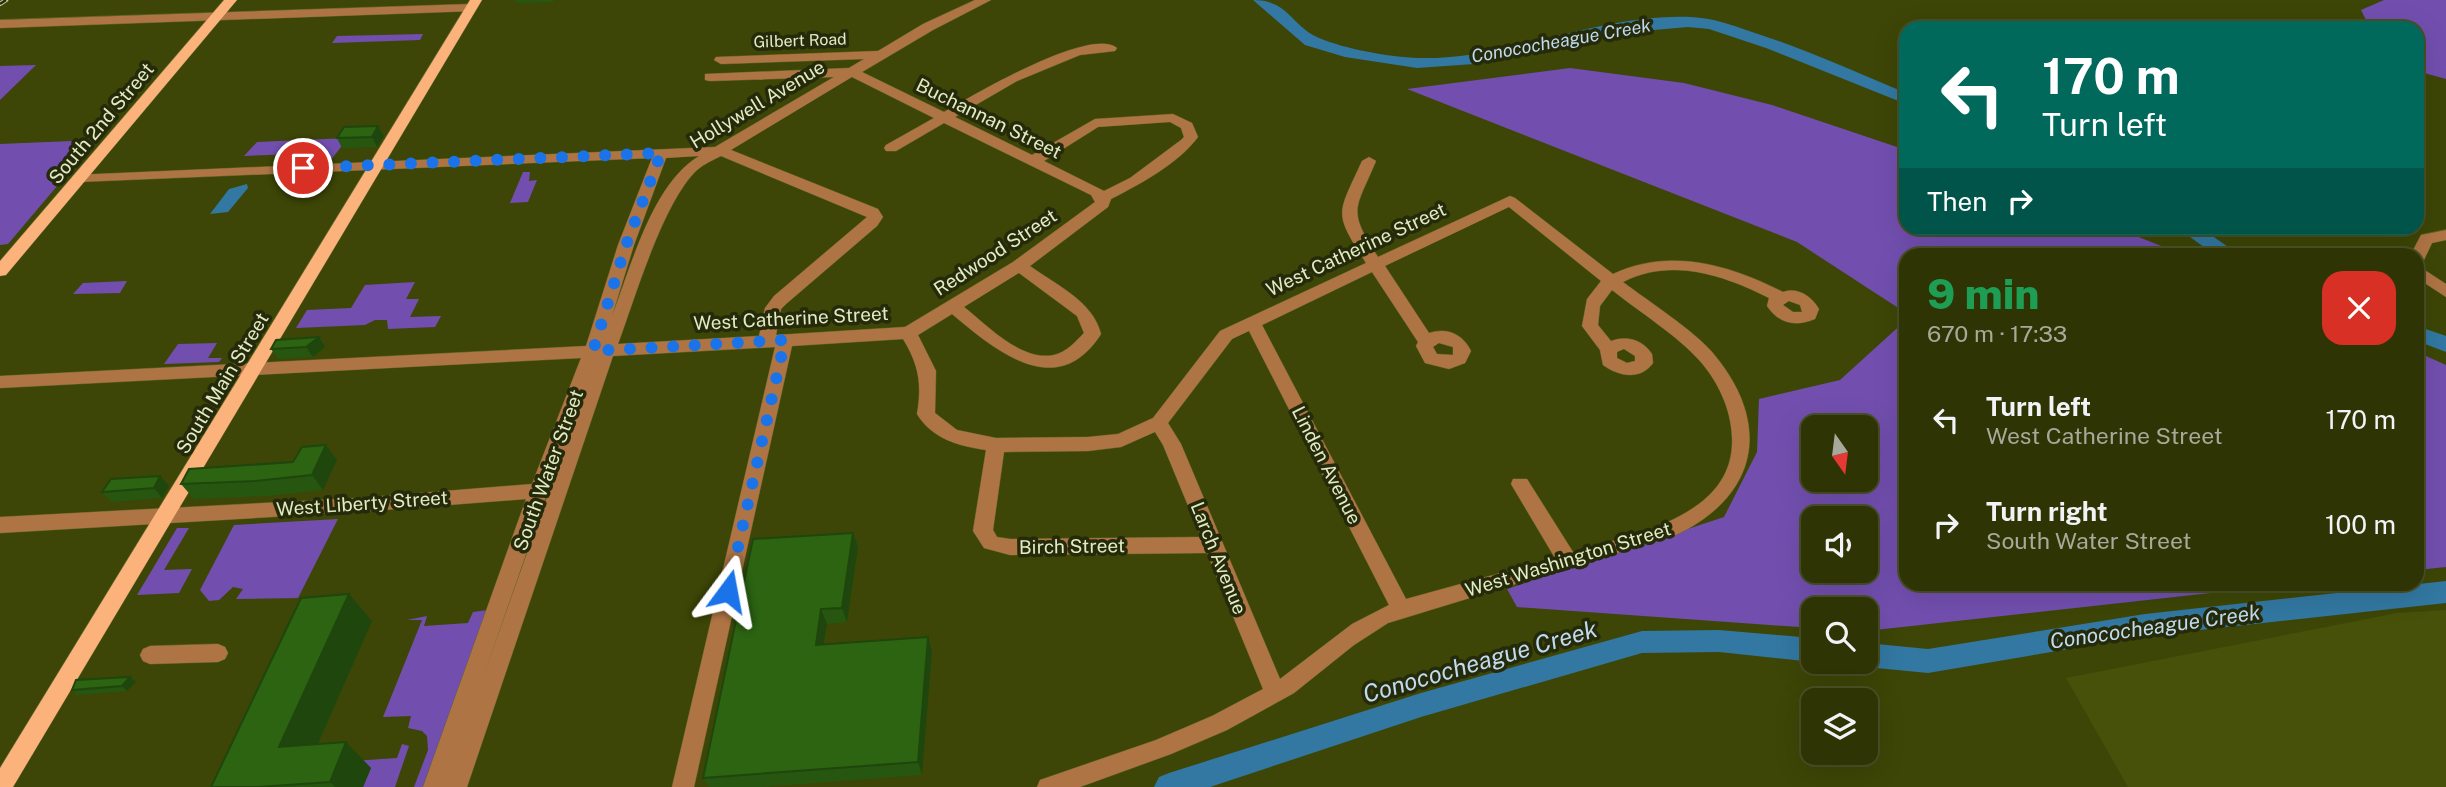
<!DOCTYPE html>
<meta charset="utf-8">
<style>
body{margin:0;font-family:"Public Sans",sans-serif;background:#363c0e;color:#f1f3f6;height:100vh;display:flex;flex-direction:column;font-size:26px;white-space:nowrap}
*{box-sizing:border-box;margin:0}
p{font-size:23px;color:#a7aa9a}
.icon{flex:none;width:38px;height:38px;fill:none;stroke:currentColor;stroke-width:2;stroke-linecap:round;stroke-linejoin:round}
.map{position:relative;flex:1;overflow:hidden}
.side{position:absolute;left:1899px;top:248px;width:525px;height:343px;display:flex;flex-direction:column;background:#2e3404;border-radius:21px;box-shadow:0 7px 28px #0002,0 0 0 2px #494f26}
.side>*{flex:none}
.top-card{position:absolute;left:1899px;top:21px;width:525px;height:214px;border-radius:21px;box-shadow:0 7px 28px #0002,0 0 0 2px #494f26;background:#00695c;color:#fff;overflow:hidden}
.needle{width:46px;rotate:166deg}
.fabs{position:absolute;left:1801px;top:415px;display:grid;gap:14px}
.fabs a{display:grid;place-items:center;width:77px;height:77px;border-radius:14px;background:#2e3404;box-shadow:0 7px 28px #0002,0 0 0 2px #494f26;font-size:35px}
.pin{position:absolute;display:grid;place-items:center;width:60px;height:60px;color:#fff;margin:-30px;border:4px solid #fff;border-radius:50%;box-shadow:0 2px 7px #0007}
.me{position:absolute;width:77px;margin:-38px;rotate:13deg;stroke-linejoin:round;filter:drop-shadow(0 0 5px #0008)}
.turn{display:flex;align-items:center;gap:24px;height:147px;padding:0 28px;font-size:32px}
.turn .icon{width:91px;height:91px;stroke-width:2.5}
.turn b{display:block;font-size:49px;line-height:60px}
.then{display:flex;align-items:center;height:66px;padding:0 28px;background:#0003;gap:14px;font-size:26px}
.round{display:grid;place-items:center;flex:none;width:74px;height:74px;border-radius:21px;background:#363c0e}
.overview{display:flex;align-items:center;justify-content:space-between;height:119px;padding:0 28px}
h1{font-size:42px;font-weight:800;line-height:52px;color:#1e9e55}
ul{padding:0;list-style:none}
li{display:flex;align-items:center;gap:21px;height:105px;padding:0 28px}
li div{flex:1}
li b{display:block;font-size:26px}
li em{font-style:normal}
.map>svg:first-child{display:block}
.built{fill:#475109}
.green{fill:#724faf;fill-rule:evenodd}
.water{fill:#3278a2}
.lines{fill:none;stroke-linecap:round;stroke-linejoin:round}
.river{fill:#3278a2;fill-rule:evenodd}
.minor-casing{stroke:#5b6428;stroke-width:1}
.major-casing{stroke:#5b6428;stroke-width:1}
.minor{fill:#af7444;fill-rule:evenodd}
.major{fill:#fbb27b;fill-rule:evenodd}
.rail-casing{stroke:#c7d0a4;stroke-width:4.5}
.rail{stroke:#252a0a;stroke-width:2.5;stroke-dasharray:9;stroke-linecap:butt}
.wall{fill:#26560f}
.shaded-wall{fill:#1f460d}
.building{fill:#2c6412;stroke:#1f460d;stroke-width:2}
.route{stroke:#1a73e8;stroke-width:12;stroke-dasharray:0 21.6}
.labels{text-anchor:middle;stroke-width:7;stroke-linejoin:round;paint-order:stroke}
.far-street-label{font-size:16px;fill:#e2ebc4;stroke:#252a0a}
.far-water-label{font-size:18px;font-style:italic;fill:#c1dbee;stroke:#252a0a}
.street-label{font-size:19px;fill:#e2ebc4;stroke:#252a0a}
.water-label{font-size:21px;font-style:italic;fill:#c1dbee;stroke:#252a0a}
.near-water-label{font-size:24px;font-style:italic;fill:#c1dbee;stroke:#252a0a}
</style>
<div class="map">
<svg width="2446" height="787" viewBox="0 0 2446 787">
<rect width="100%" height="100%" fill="#3d4606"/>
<path class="built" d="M2446,610v177h-318l-62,-109 331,-65z"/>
<g class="green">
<path d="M2384,0h62v79l-29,-8v-43h-47l-9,-18z"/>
<path d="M423,34l-3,6 -88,3 5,-7z"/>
<path d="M36,65l-36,35v-34z"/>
<path d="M1570,68l114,15 88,22 134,45v78h210l68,27 -278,1v57l-109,-71 -390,-153z"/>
<path d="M348,138l-18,23h-15l5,-8 -76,3 13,-14z"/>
<path d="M96,140l-88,104 -8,1v-101z"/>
<path d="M523,172h7l-1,9 8,-1 -9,22 -18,1z"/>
<path d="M127,281l-7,12 -47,1 10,-11z"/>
<path d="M415,282l-9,17h13l-9,18 31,-1 -6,11 -47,2 -1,-9h-12l-10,5 -69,3 11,-18 44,-2 14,-23z"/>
<path d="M1906,320v264l377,1 -417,46v-22h-53v19l-296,-21 -10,-18 217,-72 33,-65 2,-53 81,-19zM1813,427h53v53h-53zM1813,518h53v52h-53z"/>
<path d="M217,343l-9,15h14l-3,4 -55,2 14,-20z"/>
<path d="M2417,352l29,13v202l-29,3z"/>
<path d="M338,519l-40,79 -62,1 7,-10 -10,-2 -14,13 -10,1 -9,-11 34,-65z"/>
<path d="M177,528h12l-25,42 28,-1 -13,24 -42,2z"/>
<path d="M488,610l-63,177h-11l14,-37 -1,-14 -5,-5 -14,-3 3,-12 -28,1 39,-97h-15l20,-4 -3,10 44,-3 5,-11z"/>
<path d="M402,744l7,2 -14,41h-32l-54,-23 88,-6z"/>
</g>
<path class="water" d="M247,184l1,4 -20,24 -18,2 19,-25z"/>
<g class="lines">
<g class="river">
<path d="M1253,0c36,0 38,26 66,38 26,11 71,19 99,20 93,2 180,-45 273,-41 22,1 41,8 61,15 53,17 103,40 154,61v11l-140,-56 -57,-19 -21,-2 -79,7 -88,22 -47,8 -57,4 -72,-11 -40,-12z"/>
<path d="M2178,228h23l40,28h-25z"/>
<path d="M2417,326l29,10v16l-29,-11z"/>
<path d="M2446,581v22l-301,33 -217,37 -62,-6 -10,-5h10v-19l62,6 217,-35z"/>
<path d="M1719,630l94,8v24l-94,-10 -77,1 -221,64 -211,70h-56l5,-10 10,-4 252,-80 221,-62z"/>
</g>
<defs>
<g id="minor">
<path d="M975,0h16l-58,30 -71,42 82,40c28,-16 146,-86 173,-64l-2,3 -35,4 -63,26 -62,36 77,38 63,-36 78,-5 19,9 6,14c-20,27 -58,47 -87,62l-3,8 -78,59c26,19 63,35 71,68 -44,69 -106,16 -149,-20l-34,21 18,36 -1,42 22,17 39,8 92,-1 30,-3 35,-16 67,-87 146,-68c-33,-52 -29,-47 -4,-102l7,-4 7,4c-21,50 -29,48 2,96l132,-61 5,2 98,76c57,-27 117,-9 170,18 15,-5 28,4 36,17l-4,10c-19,8 -36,5 -48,-13l2,-8c-45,-23 -98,-41 -146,-16 25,19 70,48 89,70 60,70 48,143 -36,183l-288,88 -34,22 -60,48 -67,37 -56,24 -91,33h-43l3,-7 116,-40 56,-24 51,-27 -56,-136 -197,2 -26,-7 -11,-17 13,-81c-27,-4 -54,-11 -69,-36 5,-30 2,-49 -14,-75l-111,7 -98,441h-22l103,-440 -162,9 -146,431h-44l103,-288 -169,13 -357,21v-16l357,-19 175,-14 49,-126 -581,30v-12l586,-30 32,-101 34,-87 -573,24 -5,-1 -2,-3 2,-3 641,-28 119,-70 -124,4 -5,-1v-6l144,-6 15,-9 -143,5 -7,-4 2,-3 162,-6 45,-27zM852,77l82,41 -48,27 -2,3 2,3h10l48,-28 147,72 4,7 -82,60 -108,65 -129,8 5,-26 5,-5 91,-78 6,-9 -5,-8 -147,-59zM1170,122l11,6 3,9 -3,3 -51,38 -26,13 -60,-30 54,-34zM699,156c-47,28 -68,111 -87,160l22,-71 32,-87zM721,156l146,61 -93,79 -9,12 -6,28 -141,8c17,-46 45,-142 79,-174 7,-6 16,-10 24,-14zM1509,207l92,74 -14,18 -5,27 18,24 3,15c15,11 37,16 50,-2l-1,-9c-9,-14 -25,-19 -41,-13l-13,-16 2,-19 12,-16c25,20 67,47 87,70 19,21 32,49 33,77 4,80 -101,98 -159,115l-46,-73h-14l-2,5 44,74 -149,41 -144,-274 110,-53 46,70 -2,4 9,17 24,6 16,-6 6,-12c-8,-17 -24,-24 -42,-18l-44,-67zM1019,273l58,43 7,17c-9,9 -17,19 -30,22 -33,7 -67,-30 -90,-48zM1789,301l11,4 2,7h-9l-10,-7zM1249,331l140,274 -37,19 -72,55 -99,-235 -13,-21 64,-84zM1439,343l14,4v8l-16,-1 -4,-7zM1624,349l11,7v5l-8,2 -10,-5v-6zM1155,432l8,13 38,92 -191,2 -13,-2 -4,-7 11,-78 84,-1 33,-4zM546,497h1l-65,183z"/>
<path d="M471,4l4,1v6l-475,17v-8z"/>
<path d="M2446,230v10l-14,3 -9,19 -6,1v-7h-7l11,-21z"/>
<path d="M2417,265l29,19v13l-29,-19z"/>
<path d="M218,644l7,3 3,6 -3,6 -7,3 -68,2 -7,-3 -3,-6 3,-6 7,-3z"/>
</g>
<g id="major">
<path d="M224,0h13l-231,275 -6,1v-15z"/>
<path d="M470,0h12l-469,787h-13v-19z"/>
</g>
</defs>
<use href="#minor" class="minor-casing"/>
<use href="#major" class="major-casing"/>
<use href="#minor" class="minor"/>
<use href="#major" class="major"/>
<defs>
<path id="rail" d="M0,4l6,-4"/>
</defs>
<use href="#rail" class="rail-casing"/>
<use href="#rail" class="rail"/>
</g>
<g class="wall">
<path d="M515,0h39l-1,2 -36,1z"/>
<path d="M384,136l-7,11 -35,1 -5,-10z"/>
<path d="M319,337l6,10 -12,10 -35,2 -7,-10z"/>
<path d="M337,460l-14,30 -56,6 -73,3 -13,-15z"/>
<path d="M169,486l-7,12 -50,4 -10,-10z"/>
<path d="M853,533l5,14 -11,75 -20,2 -4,20 109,7 -10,124 -159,12h-54l-6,-9z"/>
<path d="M349,594l23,27 -54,123 53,24 -8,19h-152z"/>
<path d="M136,682l-9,9 -50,4 -5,-5z"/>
</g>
<g class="shaded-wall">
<path d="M378,126l6,10 -7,11 -5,-10z"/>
<path d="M319,337l6,10 -12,10 -7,-10z"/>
<path d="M326,445l11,15 -14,30 -11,-15z"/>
<path d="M160,476l9,10 -7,12 -8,-10z"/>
<path d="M853,533l5,14 -11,75 -5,-14z"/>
<path d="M349,594l23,27 -67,152 -26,-26z"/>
<path d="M821,609l6,15 -6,35 -5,-14z"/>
<path d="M928,637l4,14 -10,124 -4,-13z"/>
<path d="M130,677l6,5 -9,9 -5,-5z"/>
<path d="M346,742l25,26 -8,19h-28l-5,-5z"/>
</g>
<g class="building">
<path d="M378,126l-6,11 -35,1 7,-11z"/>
<path d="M319,337l-13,10 -35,2 5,-9z"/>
<path d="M326,445l-14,30 -57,6 -74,3 8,-15 104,-7 9,-15z"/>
<path d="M160,476l-6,12 -52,4 9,-13z"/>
<path d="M853,533l-11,75 -21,1 -5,36 112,-8 -10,125 -215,16 50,-239z"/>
<path d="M349,594l-70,153 67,-5 -16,40 -72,5h-47l90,-189z"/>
<path d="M130,677l-8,9 -50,4 4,-10z"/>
</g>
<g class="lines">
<path class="route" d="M303,168l358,-15 -35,92 -33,106 192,-11 -57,251"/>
</g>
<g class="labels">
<g class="far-street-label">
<text transform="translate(800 40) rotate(-2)" y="6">Gilbert Road</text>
</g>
<g class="far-water-label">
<text transform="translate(1561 41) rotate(-10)" y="6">Conococheague Creek</text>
</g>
<g class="street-label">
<text transform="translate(757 104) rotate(-31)" y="7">Hollywell Avenue</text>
<text transform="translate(989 118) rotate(26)" y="7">Buchannan Street</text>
<text transform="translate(101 123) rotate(-50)" y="7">South 2nd Street</text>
<text transform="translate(1356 249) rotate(-25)" y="7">West Catherine Street</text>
<text transform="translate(995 252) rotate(-33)" y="7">Redwood Street</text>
<text transform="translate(791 318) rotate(-3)" y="7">West Catherine Street</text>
<text transform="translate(222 383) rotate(-59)" y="7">South Main Street</text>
<text transform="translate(1327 465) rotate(63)" y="7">Linden Avenue</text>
<text transform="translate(548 470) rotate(-70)" y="7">South Water Street</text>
<text transform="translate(362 503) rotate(-4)" y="7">West Liberty Street</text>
<text transform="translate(1072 546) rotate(-1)" y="7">Birch Street</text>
<text transform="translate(1219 558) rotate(68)" y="7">Larch Avenue</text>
<text transform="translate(1568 559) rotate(-17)" y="7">West Washington Street</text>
</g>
<g class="water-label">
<text transform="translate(2155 627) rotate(-8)" y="7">Conococheague Creek</text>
</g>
<g class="near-water-label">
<text transform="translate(1480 662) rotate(-16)" y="8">Conococheague Creek</text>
</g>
</g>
</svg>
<div class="fabs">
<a><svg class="needle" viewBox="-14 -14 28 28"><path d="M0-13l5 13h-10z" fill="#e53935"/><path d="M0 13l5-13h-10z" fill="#a7aa9a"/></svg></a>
<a><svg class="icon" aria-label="sound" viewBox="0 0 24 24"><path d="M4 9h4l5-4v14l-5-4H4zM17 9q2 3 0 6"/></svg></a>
<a><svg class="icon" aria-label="search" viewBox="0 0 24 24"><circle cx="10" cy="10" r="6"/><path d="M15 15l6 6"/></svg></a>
<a><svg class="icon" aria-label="layers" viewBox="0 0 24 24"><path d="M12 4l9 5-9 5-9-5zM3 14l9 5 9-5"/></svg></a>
</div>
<div class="pin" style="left:303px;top:168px;background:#d93025"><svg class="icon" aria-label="arrive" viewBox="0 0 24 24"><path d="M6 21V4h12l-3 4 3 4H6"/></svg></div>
<svg class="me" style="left:728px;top:591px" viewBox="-20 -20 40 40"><path d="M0-17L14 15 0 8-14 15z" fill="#1a73e8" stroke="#fff" stroke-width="4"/></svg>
<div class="top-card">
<div class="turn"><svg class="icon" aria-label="left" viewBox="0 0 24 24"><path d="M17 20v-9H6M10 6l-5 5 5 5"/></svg><div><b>170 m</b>Turn left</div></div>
<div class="then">Then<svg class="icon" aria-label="right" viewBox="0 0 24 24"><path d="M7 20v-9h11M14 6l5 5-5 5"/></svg></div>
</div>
<section class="side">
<div class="overview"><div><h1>9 min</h1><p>670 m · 17:33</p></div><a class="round" style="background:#d93025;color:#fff"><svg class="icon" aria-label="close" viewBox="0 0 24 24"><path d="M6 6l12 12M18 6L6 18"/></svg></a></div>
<ul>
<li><svg class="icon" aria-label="left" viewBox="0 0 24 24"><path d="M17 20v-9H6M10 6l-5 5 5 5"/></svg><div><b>Turn left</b><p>West Catherine Street</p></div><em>170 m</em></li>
<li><svg class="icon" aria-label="right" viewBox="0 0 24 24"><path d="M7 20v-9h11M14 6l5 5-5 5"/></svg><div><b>Turn right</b><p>South Water Street</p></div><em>100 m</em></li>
</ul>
</section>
</div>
